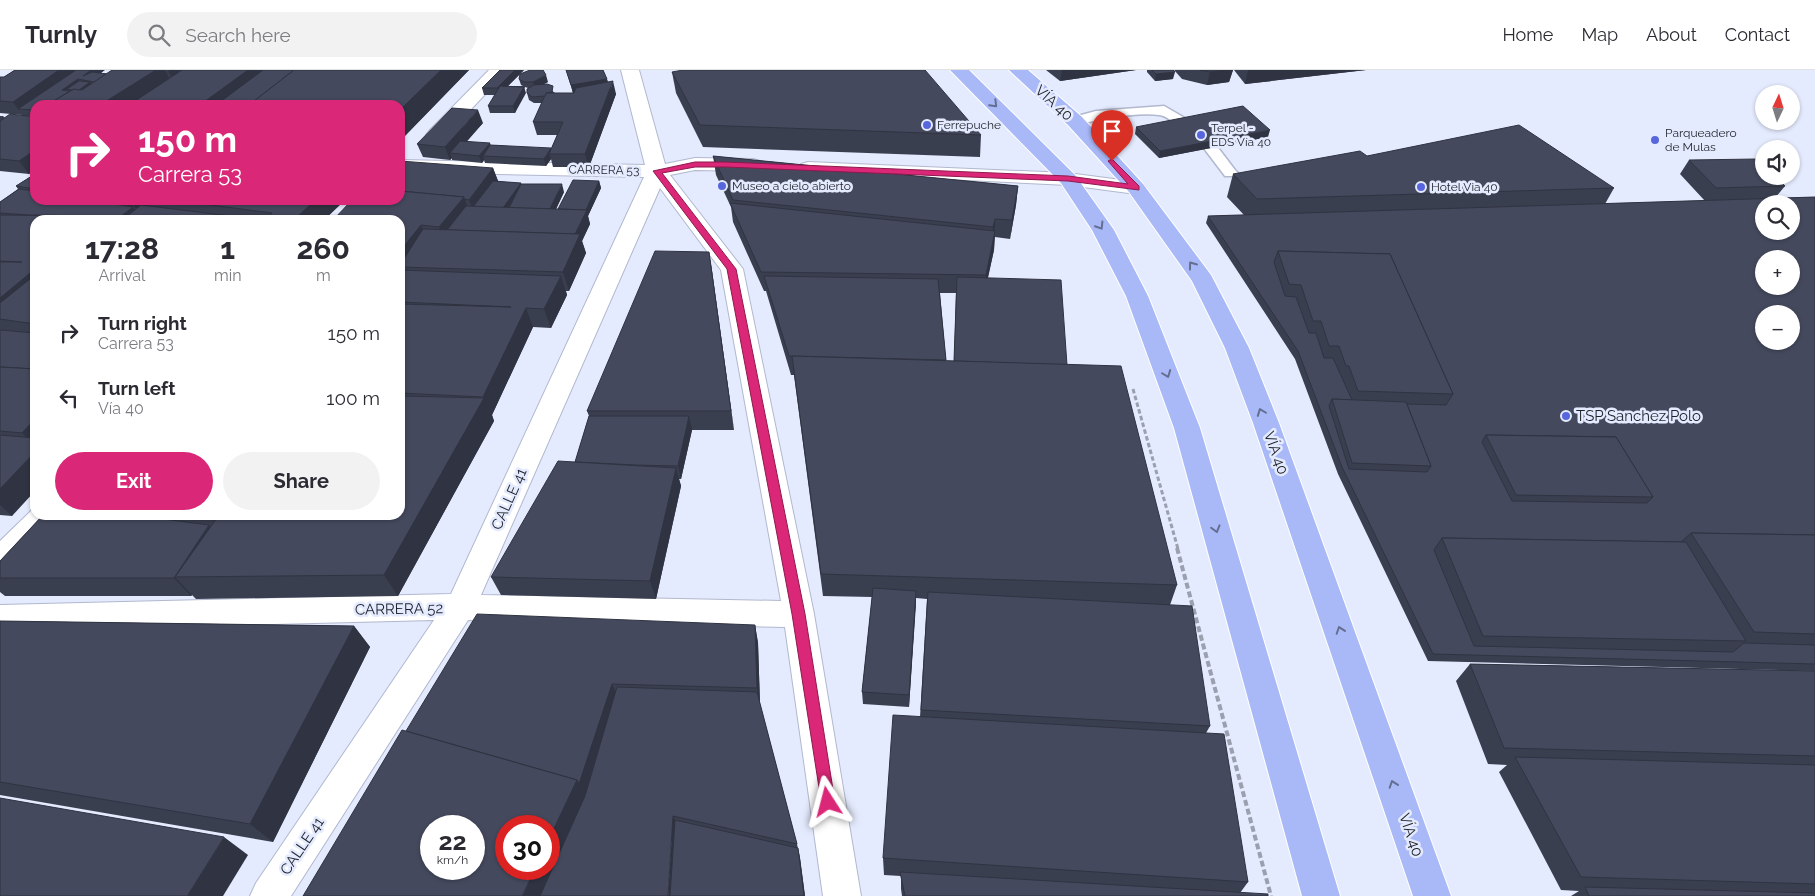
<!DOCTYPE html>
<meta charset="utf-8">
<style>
body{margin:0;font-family:Raleway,sans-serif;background:#f2f2f3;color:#2b2b33;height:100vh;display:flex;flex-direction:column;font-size:19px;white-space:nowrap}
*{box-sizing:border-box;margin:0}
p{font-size:16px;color:#7c7c81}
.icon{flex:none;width:28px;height:28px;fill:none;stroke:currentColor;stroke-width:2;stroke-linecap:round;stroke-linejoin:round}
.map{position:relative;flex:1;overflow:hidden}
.sheet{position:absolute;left:30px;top:145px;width:375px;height:305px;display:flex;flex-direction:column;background:#fff;border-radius:15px;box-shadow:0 1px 4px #0004}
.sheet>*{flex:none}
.hud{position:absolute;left:30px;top:30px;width:375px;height:105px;border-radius:15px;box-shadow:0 1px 4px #0004;background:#db2777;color:#fff;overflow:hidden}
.needle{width:32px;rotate:4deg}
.fabs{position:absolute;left:1755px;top:15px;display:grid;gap:10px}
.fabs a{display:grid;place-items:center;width:45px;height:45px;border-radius:50%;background:#fff;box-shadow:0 1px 4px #0004;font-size:25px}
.speed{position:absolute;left:420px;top:745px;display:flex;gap:10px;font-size:25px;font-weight:700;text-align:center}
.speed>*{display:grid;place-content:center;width:65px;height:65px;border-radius:50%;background:#fff;box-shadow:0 1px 4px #0004;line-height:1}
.speed small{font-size:12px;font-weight:400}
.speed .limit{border:8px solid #d22;background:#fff;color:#111}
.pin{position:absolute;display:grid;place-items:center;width:42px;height:42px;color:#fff;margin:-51px -21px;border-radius:50% 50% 50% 0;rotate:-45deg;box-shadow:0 0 5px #0007}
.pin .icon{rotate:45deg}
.me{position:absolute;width:55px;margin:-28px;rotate:351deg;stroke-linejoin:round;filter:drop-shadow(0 0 4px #0008)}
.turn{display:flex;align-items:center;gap:18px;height:105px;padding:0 25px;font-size:22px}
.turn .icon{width:65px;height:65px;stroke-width:2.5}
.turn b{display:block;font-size:35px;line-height:42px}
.eta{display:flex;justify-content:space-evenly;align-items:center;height:85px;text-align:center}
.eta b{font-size:30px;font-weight:700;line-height:35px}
.cta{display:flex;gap:10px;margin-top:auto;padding:10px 25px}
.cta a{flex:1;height:58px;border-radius:30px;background:#db2777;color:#fff;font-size:20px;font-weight:700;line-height:58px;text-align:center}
.cta a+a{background:#f2f2f3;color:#2b2b33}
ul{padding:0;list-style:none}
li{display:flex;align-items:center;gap:15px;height:65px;padding:0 25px}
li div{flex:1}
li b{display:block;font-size:19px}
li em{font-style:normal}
header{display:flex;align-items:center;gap:30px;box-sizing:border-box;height:70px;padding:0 25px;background:#fff;border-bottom:1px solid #e1e1e2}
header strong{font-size:24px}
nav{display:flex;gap:28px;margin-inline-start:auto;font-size:18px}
.search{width:350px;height:45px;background:#f2f2f3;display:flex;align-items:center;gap:12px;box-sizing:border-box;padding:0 18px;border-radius:28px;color:#7c7c81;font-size:19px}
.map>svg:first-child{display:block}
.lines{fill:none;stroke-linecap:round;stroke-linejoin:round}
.lane-casing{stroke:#b1b8cf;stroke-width:3}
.street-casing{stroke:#b1b8cf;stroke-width:2}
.highway-casing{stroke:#fff;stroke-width:2}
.path-far1{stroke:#9ba0af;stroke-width:3;stroke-dasharray:4.5 2.5;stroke-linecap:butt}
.path{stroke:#9ba0af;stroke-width:4;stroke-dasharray:6 3;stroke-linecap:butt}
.lane{fill:#fff;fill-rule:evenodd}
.street{fill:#fff;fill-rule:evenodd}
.highway{fill:#a9b9f8;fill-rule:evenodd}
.wall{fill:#3a3f50;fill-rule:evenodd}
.shaded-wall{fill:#303341}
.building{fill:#44495d;stroke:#303341;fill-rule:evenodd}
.oneway{stroke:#646e91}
.route{fill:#db2777;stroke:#8e194d}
.poi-dot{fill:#5766dd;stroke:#e5ebfe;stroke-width:2}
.labels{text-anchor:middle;stroke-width:5;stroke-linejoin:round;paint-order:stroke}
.far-poi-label{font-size:12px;fill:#1f222a;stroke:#e5ebfe;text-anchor:start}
.far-street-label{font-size:12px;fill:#1f222a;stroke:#e5ebfe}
.street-label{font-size:15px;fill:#1f222a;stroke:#e5ebfe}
.poi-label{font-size:15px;fill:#1f222a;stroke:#e5ebfe;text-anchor:start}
</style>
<header>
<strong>Turnly</strong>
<div class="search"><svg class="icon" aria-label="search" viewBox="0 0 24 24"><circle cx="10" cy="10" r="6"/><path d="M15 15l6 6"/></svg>Search here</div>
<nav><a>Home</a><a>Map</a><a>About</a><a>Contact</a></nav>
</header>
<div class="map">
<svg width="1815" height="826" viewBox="0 0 1815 826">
<rect width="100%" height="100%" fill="#e5ebfe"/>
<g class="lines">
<defs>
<g id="lane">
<path d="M1164,36l26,15 2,3 -2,3c-14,3 -19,-11 -31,-12 -24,-3 -61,5 -84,10l-7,-4 2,-3 26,-7z"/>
<path d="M1211,74l5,1 19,25 3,3 -3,3h-10l-19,-25 -2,-3z"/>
</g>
<g id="street">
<path d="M489,0h19l-65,69h-14l-3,-4 3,-4z"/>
<path d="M621,0h18l26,94 30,-6 58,1 7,2 3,4 -3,4 -7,2 -58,-1 -25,5 73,94 71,345 47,282h-38l-38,-269 -317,-7 -177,276h-41l6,-13 178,-263 -434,11v-26l451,-11 193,-417 -244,-5v-12l245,5zM660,118l61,82 60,331 -300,-6z"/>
<path d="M808,92l260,11 68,9 7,2 3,4 -3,4 -7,2 -68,-9 -267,-13 -3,-4 3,-4z"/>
<path d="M35,437v8h24l-4,8 -45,44 -10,4v-30z"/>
</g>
<g id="highway">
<path d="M950,0h19l106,105 39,55 34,66 52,132 140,468h-38l-128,-468 -48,-132 -34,-66 -31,-47z"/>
<path d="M1009,0h19l54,47 61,67 68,91 38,73 30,75 172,473h-38l-160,-473 -28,-75 -33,-67 -63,-89 -61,-67z"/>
</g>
</defs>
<use href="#lane" class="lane-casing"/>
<use href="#street" class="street-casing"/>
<use href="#highway" class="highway-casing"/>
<path class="path-far1" d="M1133,319l45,160"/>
<path class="path" d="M1177,478l94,348"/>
<use href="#lane" class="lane"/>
<use href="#street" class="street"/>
<use href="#highway" class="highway"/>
</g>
<g class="wall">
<path d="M15,0h89l-3,3 6,1 4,-3v-1h358l-69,71v-36h-365v12l-12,-1 -1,-1 -22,-2v-36h4z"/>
<path d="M524,0l-16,16h15l-2,-1 -2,-6 29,3 -4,2 11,9h18l-7,-23h37l5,12 8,12 -27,73h-36l-2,-8 -5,7 -61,-3 -1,-3 -2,3 -30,-3v-2l-2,2 -27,-3 -6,-13 66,-21 -17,18 24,4 61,4 6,-14h-20l-4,-13 9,-19h-8l-5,-3 -2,-7 1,-5 -3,-1 -10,26h-25l-2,-7 7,-11h-11l-2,-7z"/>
<path d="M1046,0h90l-76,11z"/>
<path d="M1147,0h26v9l-18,2 -8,-9z"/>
<path d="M1174,0h59l-4,12 -22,3 -25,-6z"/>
<path d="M1234,0h132l-121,14z"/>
<path d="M672,2l309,63 -1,22 -277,-10 -27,-54z"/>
<path d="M0,46h3l2,2 30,-1v53l-6,4 -29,-3z"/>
<path d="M1136,57l132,10 -109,21 -24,-24z"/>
<path d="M713,86l305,30 -2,19 -6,34 -15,-2 -1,13 -6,28 79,87 110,220 -7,20 40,121 -4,7 42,149 -8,11 28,3h-366l-1,-7v-13l-17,-1 -1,-17 37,-141 7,-118 -11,-1 -7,109 -46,-3 -1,-12 10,-95 -49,-1 -29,-221h-3l-25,-84h-2l-31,-69 -2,-15 -15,-32zM940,223h16l-2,68h-8z"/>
<path d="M1367,86l247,32 -9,16 100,-3 -25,-27 9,-14 96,26 -10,12 40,-1v474l-387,-10 -90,-187 -43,-115 -89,-136 2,-7 36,-1 -17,-18 6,-23z"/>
<path d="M493,98l5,13 23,3 43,8 -8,17h2l41,-28 2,7 -13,28 2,8 -8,17 4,12 -17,38h-3l1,4 -16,33 -18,-1 -41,88 2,6 -96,175 -202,3 -4,-4 -1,1h-186l-5,-4v-31l43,-46h357v-295z"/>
<path d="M35,104v26h310l-21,20h-289v232l-23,64 -12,-1v-313l18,-13 -2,-3z"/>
<path d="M709,182l3,19 22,159h-42l-11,49h-2l2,7 -25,113 -155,-4 -10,-18 84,-115 14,-46 -2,-5z"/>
<path d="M0,551l354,5 16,21 -97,195 -273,-47z"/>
<path d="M755,555l3,18 2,61 37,140 3,14 5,38 -399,-165z"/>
<path d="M1470,594l345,7v225h-244l8,-5 -18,-1 -62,-118 8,-7 -19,-1 -32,-83z"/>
</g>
<g class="shaded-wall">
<path d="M59,0h16l4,5 -61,34 -5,-7z"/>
<path d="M91,0h14l-16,11 -6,-5z"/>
<path d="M156,0h9l5,9 -41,26h-29z"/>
<path d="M170,0h14l-12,8 -4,-7z"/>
<path d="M248,0h33l-47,35h-34z"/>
<path d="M441,0h28l-69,71v-31z"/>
<path d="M515,0h9l-25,25 -2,-7z"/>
<path d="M1062,0h74l-76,11z"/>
<path d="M1227,0h6l-4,12 -22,3 3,-13z"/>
<path d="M1248,0h118l-121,14z"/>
<path d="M1175,2l-2,7 -18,2 1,-7z"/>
<path d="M546,5l2,7 -12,6 -3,-6z"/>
<path d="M78,9l4,7 -15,3 3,5 -8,-4z"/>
<path d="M607,9l3,12 3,-10 3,13 -27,73 -4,-13 -11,-56 -3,-13z"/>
<path d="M90,12l4,7 -16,1z"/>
<path d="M524,17l2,6 -11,20 -2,-7z"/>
<path d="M478,40l5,13 -27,31 -6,-1 2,5 -2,2 -5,-13z"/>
<path d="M1270,60l-2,7 -109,21 1,-7z"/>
<path d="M490,73l2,7 -9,6 1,4 -2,3 -3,-7z"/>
<path d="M551,78l2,6h-4l2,5 -5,7 -2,-7z"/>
<path d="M35,80v20l-6,4 -10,-13z"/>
<path d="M493,98l5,13 -25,29 -4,-10z"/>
<path d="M599,111l2,7 -13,28 2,8 -8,17 4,12 -17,38 -6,-19 11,-36z"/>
<path d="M521,113l2,7 -15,22h-8z"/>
<path d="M562,114l2,8 -13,28 -3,-7z"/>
<path d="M1018,116l-2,19 -6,34 2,-19z"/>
<path d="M464,127l7,19 -24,30 -8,-19z"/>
<path d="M142,130h3l8,12 -10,7 -9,-13z"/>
<path d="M315,130h30l-21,20h-30z"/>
<path d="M133,137l9,13h-26z"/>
<path d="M89,146l3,4h-6z"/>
<path d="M995,149l-1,31 -10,44 2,-19 6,-29 1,-19z"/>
<path d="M421,155l8,19 -29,23v-16z"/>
<path d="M709,182l3,19 22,159 -3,-19z"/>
<path d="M35,199v32l-35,18v-21z"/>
<path d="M561,206l6,19 -16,33 -7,-19z"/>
<path d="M526,238l7,19 -41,88 2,6 -96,175 -14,-21 100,-177 -1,-1z"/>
<path d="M689,346l3,14 -11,49 -3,-13z"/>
<path d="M35,349v27l-13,-13z"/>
<path d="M35,382v39l-23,25 -12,-11v-16z"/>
<path d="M676,398l5,18 -25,113 -6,-18z"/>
<path d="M214,445h29l-15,20 -16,-18z"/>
<path d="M209,455l16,19 -50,33 17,18 -1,1 -17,-18z"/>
<path d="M916,521v13l-7,103v-12z"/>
<path d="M755,555l3,18 2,61 -3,-16z"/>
<path d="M354,556l16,21 -97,195 -23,-18z"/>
<path d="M612,614l8,17 -32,98 -45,97h-21l13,-27h14v-30z"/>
<path d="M673,746l7,15 -4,65h-8z"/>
<path d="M224,767l24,18 -25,41h-36z"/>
<path d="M798,778l2,10 5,38h-1z"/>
</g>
<g class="building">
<path d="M15,0h44l-46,32 -13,-1v-24h4z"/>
<path d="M76,0h15l-8,6 9,-4 15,2 -13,8 -16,-3 -16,11 8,1 -23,14h-12v5l-17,-1z"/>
<path d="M112,0h44l-56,35h-53l27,-16 8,1z"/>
<path d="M182,0h66l-48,35h-71z"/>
<path d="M263,0h31l-45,35h-33z"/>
<path d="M294,0h147l-41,40v-5h-151z"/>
<path d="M500,0h15l-18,18h-15z"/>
<path d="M530,0h13l3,5 -13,7h-9l-5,-3 1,-5z"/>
<path d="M566,0h37l4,9 -36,6z"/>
<path d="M683,0h242l56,65 -281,-10 -28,-53z"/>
<path d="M1152,0h21l2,2 -19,2z"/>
<path d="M1200,0h27l-17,2z"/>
<path d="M79,11l11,1 -11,8 -5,-1 -2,1 -5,-1z"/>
<path d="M613,11l-28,73h-36l14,-32h-30l13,-29h28l2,-5z"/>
<path d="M547,14l6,2 -1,6 -6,1 -1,3 -13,1 -5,-4v-4l7,-4z"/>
<path d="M500,16l24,1 -11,19h-25z"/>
<path d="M1243,36l27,24 -110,21 -24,-24z"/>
<path d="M452,38l26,2 -33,37 -28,-3z"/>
<path d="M10,44l25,3v33l-16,11 -19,-2v-38z"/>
<path d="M1519,55l95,63 -357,11 -24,-25 127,-23 7,5z"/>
<path d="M460,71l30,2 -11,13 -29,-3z"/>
<path d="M490,75l61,3 -7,11 -61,-3z"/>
<path d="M713,86l305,30 -6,34 -17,-1 -2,8 -260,-27z"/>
<path d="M1757,89l7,7v10h11l10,10 -69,2 -27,-28z"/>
<path d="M400,91l93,7 -24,32 -5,-1v-2l-64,-6z"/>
<path d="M35,104v15l-19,-3z"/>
<path d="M573,110l26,1 -13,29 -28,-1z"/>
<path d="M493,111l28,2 -18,25 -30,-1z"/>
<path d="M521,114h41l-12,25 -41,-1z"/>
<path d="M19,119l16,2v9h54l44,7 -17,13h-24l-3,-4 -60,-1 -29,-2v-11z"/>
<path d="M400,121l64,6 -25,30 -18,-2 -21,26v-31h-67l19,-20h48z"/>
<path d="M1815,127v338l-124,-2 -10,9 -239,-4 -8,12 40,96 259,6 11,-9 71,2v19l-382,-10 -91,-187 -44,-116 -90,-135zM1764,134h27v27h-27zM1278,181l112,3 63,140 -7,11 -39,-1 24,62 -4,6 -78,-3 -20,-63 3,-7 20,1 -19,-42h-9l-8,-25h-7l-13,-36 -11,-1 -11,-34zM1764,189h27v27h-27zM1764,244h27v27h-27zM1486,365l130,2 37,60 -6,6 -135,-2 -30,-59z"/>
<path d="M99,130h43l-8,6z"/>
<path d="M172,130h143l-21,20h-29l7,-7z"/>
<path d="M730,133l265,28 -9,44 -225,-3z"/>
<path d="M141,135l122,15h-141z"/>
<path d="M466,136l121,4 -12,24 -128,-4z"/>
<path d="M0,145l89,1 -3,4h-51v49l-35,29v-36h22l-22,-1z"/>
<path d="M423,159l157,5 -17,38 -163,-5v-2z"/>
<path d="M655,181l54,1 22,159h-144z"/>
<path d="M1278,181l112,3 63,140 -95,-3 -9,-25h-3l-7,-20h-10l-8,-25h-8l-12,-36 -12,-1z"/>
<path d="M400,200l161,6 -17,33 -18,-1 -43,89 -83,-4v-89l111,3 -111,-5z"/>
<path d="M35,205v49l-35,-5v-16z"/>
<path d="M764,206l174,3 8,81 -157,-4z"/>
<path d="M957,207l104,3 6,85 -113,-4z"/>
<path d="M0,260l35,3v36l-35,-2z"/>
<path d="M792,286l329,10 56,219 -356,-11z"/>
<path d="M0,297l35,2v50l-13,14 -22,-2z"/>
<path d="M400,326l84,2 -100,177 -209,2 44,-62h181z"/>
<path d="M1332,329l74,3 25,64 -79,-3z"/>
<path d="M589,346h100l-11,50 -43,-1 -60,-3z"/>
<path d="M0,365l35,3v14l-35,37z"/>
<path d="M1486,365l130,2 37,60 -137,-2z"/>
<path d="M558,391l118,7 -26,113 -159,-4z"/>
<path d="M43,445h90l76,10 -35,53h-174v-17z"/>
<path d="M197,445h17l-2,2z"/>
<path d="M1691,463l124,2v99l-61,-2z"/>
<path d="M1442,468l244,4 60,99 -263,-5z"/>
<path d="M873,518l43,3 -7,104 -47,-3z"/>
<path d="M928,522l264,14 18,120 -289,-16z"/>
<path d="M477,544l278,11 2,63 -145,-4 -33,100 -2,-4 -171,-49z"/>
<path d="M0,551l354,5 -104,198 -250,-42z"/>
<path d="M1470,594l345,7v85l-311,-8z"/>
<path d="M617,617l140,5 40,152 -124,-28 -5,80h-128l45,-100z"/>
<path d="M893,645l331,19 24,148 -365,-24z"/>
<path d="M402,660l175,50 -28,59v-13h-43v43h29l-13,27h-219zM431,756h43v43h-43z"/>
<path d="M1515,687l300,8v119l-234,-7z"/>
<path d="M0,728l224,39 -37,59h-187z"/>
<path d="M675,750l123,28 6,48h-134z"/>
<path d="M900,802l368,22v2h-363z"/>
<path d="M1585,817l230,6v3h-226z"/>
</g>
<defs><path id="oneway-chevron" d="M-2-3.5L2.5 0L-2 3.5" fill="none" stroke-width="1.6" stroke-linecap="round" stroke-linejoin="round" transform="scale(1.25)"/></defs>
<g class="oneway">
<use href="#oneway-chevron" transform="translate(994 34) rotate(45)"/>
<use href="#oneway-chevron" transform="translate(1100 156) rotate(58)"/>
<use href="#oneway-chevron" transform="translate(1192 195) rotate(-126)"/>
<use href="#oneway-chevron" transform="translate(1167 304) rotate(69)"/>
<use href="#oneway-chevron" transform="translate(1261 342) rotate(-111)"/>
<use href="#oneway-chevron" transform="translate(1216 459) rotate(74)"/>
<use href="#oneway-chevron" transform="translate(1340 560) rotate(-109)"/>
<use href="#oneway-chevron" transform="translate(1393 714) rotate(-109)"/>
</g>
<path class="route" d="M1112,89l27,27v4l-71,-9 -343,-14h-30l-33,6 74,96 69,345 30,188 -2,5 -5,2 -6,-2 -30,-193 -65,-345 -74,-98 42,-9h30l343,14 60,8 -20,-23z"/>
<g class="poi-dot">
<circle cx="927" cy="55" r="5"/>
<circle cx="1201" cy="65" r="5"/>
<circle cx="1655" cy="70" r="5"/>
<circle cx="722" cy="116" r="5"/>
<circle cx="1421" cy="117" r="5"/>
<circle cx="1566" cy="346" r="5"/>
</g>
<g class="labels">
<g class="far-poi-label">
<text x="937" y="59">Ferrepuche</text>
<text x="1211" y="62">Terpel -<tspan x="1211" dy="14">EDS Vía 40</tspan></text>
<text x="1665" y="67">Parqueadero<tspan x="1665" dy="14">de Mulas</tspan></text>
<text x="732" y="120">Museo a cielo abierto</text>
<text x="1431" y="121">Hotel Via 40</text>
</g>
<g class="far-street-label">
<text transform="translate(604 100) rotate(1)" y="4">CARRERA 53</text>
</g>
<g class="street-label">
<text transform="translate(1054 33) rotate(42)" y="5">VÍA 40</text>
<text transform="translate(1276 383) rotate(70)" y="5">VÍA 40</text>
<text transform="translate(509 429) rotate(-66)" y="5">CALLE 41</text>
<text transform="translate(399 539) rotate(-1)" y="5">CARRERA 52</text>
<text transform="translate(1411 765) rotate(71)" y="5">VÍA 40</text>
<text transform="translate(302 776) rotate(-56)" y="5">CALLE 41</text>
</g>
<g class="poi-label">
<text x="1576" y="351">TSP Sanchez Polo</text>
</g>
</g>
</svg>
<div class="fabs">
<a><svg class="needle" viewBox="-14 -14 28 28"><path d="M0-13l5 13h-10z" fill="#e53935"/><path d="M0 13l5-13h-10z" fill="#7c7c81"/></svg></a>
<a><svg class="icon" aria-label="sound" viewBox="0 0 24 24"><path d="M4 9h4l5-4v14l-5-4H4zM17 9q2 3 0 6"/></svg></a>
<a><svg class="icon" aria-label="search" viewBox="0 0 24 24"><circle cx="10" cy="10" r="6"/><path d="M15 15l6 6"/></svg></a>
<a>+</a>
<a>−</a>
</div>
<div class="speed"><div>22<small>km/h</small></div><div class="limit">30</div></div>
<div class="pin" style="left:1112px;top:91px;background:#d93025"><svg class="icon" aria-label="arrive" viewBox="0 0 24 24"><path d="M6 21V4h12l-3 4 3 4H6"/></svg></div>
<svg class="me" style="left:828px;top:732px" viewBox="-20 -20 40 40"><path d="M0-17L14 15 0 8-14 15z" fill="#db2777" stroke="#fff" stroke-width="4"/></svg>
<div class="hud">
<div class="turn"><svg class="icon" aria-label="right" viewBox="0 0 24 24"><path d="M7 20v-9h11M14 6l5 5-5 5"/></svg><div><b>150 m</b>Carrera 53</div></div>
</div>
<section class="sheet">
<div class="eta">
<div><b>17:28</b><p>Arrival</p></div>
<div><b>1</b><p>min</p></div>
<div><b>260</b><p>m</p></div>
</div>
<ul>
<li><svg class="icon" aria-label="right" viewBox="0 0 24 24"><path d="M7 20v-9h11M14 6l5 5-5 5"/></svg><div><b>Turn right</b><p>Carrera 53</p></div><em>150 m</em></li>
<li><svg class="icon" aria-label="left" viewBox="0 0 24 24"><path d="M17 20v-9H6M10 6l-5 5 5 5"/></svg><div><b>Turn left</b><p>Vía 40</p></div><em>100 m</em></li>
</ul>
<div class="cta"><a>Exit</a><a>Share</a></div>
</section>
</div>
